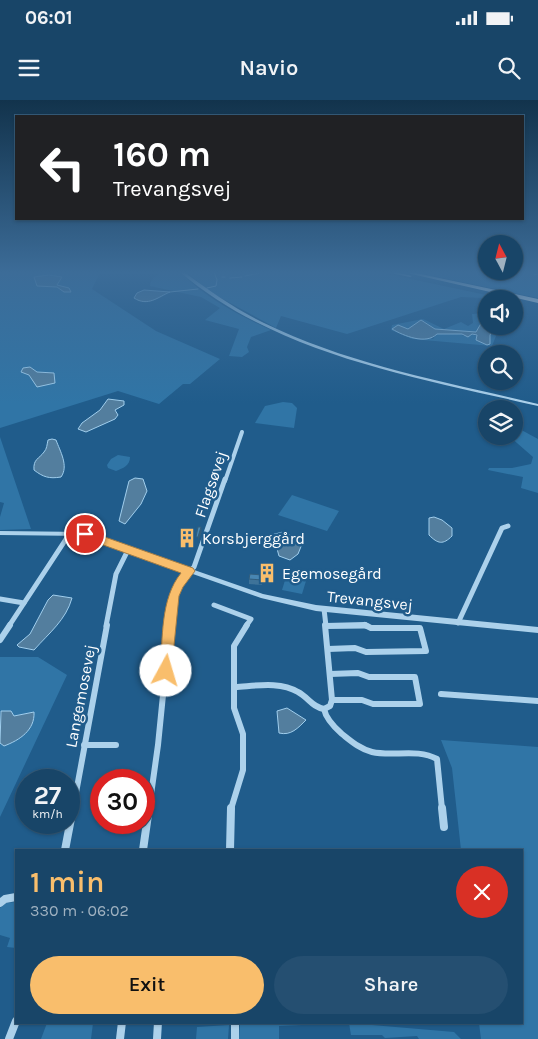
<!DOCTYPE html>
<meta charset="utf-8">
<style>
body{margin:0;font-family:Karla,sans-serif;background:#254f71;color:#f1f3f6;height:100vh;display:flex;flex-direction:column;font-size:19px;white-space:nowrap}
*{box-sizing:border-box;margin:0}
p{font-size:16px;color:#9fb1c0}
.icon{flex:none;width:28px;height:28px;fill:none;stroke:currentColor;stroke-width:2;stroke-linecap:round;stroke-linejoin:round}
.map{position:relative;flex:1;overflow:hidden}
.sheet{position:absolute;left:15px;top:749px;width:508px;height:175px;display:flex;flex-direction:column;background:#184568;border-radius:0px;box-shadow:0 1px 4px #0004,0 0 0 1px #365d7c}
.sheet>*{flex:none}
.guide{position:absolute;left:15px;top:15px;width:509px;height:105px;border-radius:0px;box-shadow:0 1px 4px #0004,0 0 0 1px #365d7c;background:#202124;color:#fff;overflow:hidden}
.needle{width:32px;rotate:353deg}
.fabs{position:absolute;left:478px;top:135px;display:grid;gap:10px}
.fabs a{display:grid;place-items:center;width:45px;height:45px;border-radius:50%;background:#184568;box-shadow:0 1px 4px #0004,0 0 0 1px #365d7c;font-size:25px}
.speed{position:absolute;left:15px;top:669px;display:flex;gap:10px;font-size:25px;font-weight:700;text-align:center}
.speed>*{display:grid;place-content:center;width:65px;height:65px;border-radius:50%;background:#184568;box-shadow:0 1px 4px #0004,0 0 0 1px #365d7c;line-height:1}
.speed small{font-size:12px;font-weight:400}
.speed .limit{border:8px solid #d22;background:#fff;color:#111}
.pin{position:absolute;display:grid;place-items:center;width:42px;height:42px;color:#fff;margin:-21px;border:2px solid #fff;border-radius:50%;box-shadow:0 1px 5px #0007}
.me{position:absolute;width:55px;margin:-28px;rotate:6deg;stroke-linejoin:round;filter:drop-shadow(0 0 4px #0008)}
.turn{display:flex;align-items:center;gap:18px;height:105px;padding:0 15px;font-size:22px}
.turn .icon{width:65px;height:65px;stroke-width:2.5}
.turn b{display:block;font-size:35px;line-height:42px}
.round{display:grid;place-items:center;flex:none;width:52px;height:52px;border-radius:26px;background:#254f71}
.head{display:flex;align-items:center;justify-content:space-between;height:85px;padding:0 15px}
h1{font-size:30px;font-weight:600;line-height:38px;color:#f9be6c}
.action{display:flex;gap:10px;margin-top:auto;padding:10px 15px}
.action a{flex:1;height:58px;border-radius:30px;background:#f9be6c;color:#111;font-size:20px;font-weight:600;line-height:58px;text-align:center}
.action a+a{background:#254f71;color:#f1f3f6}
.status{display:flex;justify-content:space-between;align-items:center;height:35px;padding:0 25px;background:#184568;direction:ltr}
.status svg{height:14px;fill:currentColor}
header{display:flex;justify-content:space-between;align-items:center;height:65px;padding:0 15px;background:#184568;font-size:22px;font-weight:600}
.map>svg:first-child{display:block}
.green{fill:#3075a6}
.water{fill:#537e9e;stroke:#a0ceed}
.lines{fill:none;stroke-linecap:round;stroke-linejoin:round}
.stream{stroke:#a0ceed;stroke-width:1}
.minor-far3{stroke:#acd1eb;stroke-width:4}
.minor-far2{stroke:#acd1eb;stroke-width:5}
.minor-far1{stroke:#acd1eb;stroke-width:6}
.minor{stroke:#acd1eb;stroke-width:8}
.tertiary{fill:#acd1eb;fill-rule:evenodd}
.motorway{fill:#fff;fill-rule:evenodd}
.wall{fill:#3e7399}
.shaded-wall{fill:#325e7d}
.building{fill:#4886b2;stroke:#325e7d}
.route{fill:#f9be6c;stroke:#a27c46}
.labels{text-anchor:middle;stroke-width:5;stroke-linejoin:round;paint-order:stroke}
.street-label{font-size:16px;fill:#fff;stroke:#205c8b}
.poi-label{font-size:16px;fill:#fff;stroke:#205c8b;text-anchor:start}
</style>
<div class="status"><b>06:01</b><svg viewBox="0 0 49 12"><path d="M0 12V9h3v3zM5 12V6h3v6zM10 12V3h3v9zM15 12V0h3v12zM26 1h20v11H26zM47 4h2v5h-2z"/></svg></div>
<header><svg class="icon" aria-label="menu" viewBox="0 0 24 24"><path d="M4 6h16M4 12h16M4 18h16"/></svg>Navio<svg class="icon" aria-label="search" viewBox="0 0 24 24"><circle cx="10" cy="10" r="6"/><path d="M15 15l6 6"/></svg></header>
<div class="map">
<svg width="538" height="939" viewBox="0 0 538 939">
<rect width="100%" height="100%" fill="#205c8b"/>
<g class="green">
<path d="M0,172h100l-8,17 64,42 64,28 -30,25h-7l-24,20 -41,-13 -118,37z"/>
<path d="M164,172h16c26,26 58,43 91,58l-20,7 -4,10 2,5 -7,5 -13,-1 10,-27 -34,-9 15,-12 -19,-11 -51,-11c0,-8 8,-12 14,-14z"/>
<path d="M187,172h191l127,27 -44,-2 -114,37 -66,-18 -5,12 -66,-36z"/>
<path d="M415,172h123v26z"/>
<path d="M486,213l-8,3 5,4 -7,12 -41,-3 -11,-8 -16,8 -14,-3 39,13 4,-5h25l1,2 9,-2 18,9v-8l3,-7 7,-2 -8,20 -80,-7 -21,-9 1,-5 31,-6 21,10 17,-7 7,4 5,-3 -1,-9z"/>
<path d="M283,302l9,1 5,5 -3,20 -39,-5 10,-17z"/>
<path d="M514,326l24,13v54l-17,-5 2,-11 -35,-7 1,-2h23l19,-4 2,-7 -24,-21h5z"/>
<path d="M0,337l31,92 -31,1v-13l4,-14 -4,-1z"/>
<path d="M118,355l12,2c0,9 -7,11 -14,14l-8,-3 -1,-3 4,-6z"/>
<path d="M292,395l47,16 -12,20 -49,-16z"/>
<path d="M286,477l20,4 -4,13 -20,-4z"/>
<path d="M0,557h38l29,18 -67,142v-74l4,3 19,-30h-9l-13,-5 -1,1z"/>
<path d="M441,640l97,7v292h-57l-2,-16 42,-1v-172h-60l-9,-82z"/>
<path d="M16,802v46l-9,-1 3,-9 -10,-3v-27l6,-5z"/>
<path d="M240,922l124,1 8,2 82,7 7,7h-42l-2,-3 -32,2 -3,-3h-31l-2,-12 -70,3v13h-40z"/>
<path d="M47,923h46l-2,16h-50z"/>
<path d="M229,925l-1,14h-32l1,-12z"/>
</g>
<g class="water">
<path d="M49,175l13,2 -5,8 12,3 2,4h-7l-7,-5 -20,-1 -3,-9z"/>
<path d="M144,190l26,2c-12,5 -22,15 -36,6l3,-5z"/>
<path d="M486,214v12h9l-5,9v9l-3,1 -11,-5 1,-5 -5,-1 -4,3 -6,-3h-25c-11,11 -33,2 -45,-5l6,-4 10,4 13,-9 14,9 41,3 7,-12 -5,-5z"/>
<path d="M30,267l7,5 17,1 1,10 -18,4 -8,-12 -8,-3 2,-4z"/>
<path d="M108,299l16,2v4l-9,5 3,5 -3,4 -29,13 -8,-3 4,-6 18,-13z"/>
<path d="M52,339l4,1c4,11 13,26 5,37 -12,2 -18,0 -27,-7 -1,-11 5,-11 10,-18 3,-3 3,-8 4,-12z"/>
<path d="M135,378l8,1 4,12 -6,13 -16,20 -6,-3 10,-40z"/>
<path d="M434,417l8,3 10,8v8c-9,9 -14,8 -23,-1v-17z"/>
<path d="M283,432l15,6 4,6 -4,10 -8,6 -11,-4 -3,-11 -8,-4 3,-6z"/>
<path d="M53,495l19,3c-6,22 -23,35 -38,52l-15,-3 -2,-2 13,-11 18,-34z"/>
<path d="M287,608l19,12c-8,8 -15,16 -27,13l-2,-22z"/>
<path d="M1,611h10l3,5 20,-4c1,18 -14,28 -30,34l-4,-3z"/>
</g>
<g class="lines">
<g class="stream">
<path d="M534,175l4,-1"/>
<path d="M245,176l20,-4"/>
<path d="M222,177h3"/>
<path d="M230,178l12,-1"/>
<path d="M207,188l9,-2 1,-6 -3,-8"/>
<path d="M170,192l28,-3"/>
</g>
<path class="minor-far3" d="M225,381l17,-49"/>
<g class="minor-far2">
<path d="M0,499l24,4"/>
<path d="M214,505l37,14 -5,7"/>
<path d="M324,509l2,17"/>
<path d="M458,523l44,-95 6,-2"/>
<path d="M9,526l61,-93"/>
<path d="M106,526l10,-52 12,-24"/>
<path d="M170,526l3,-30 10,-18 11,-11 31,-88"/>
<path d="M326,526h42"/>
</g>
<g class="minor-far1">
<path d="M326,526l39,-1"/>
<path d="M0,540l10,-15"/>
<path d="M328,549l27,-1 11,4 60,-1 -6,-23h-49l-6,-3"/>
<path d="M330,574l28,-1 11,4h46l5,27h-47l-11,-4h-30"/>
<path d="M235,587c20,-1 45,-6 63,5 10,5 14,15 26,17"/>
<path d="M441,594l97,7"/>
<path d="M324,609c2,10 10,18 18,25 9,7 18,15 30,18 21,5 45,-4 65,7l5,50"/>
<path d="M324,609l6,-3 2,-6 -7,-75"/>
<path d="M84,645h32"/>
<path d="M73,709l34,-184"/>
<path d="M149,709l9,-64 12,-120"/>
<path d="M231,709l12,-39v-36l-9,-26v-62l13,-21"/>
</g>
<g class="minor">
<path d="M442,708l2,19"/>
<path d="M65,750l8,-42"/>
<path d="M143,750l6,-42"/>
<path d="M230,750l1,-42"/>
<path d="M0,803l5,-4 11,-2"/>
<path d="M235,922v17"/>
<path d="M9,939l7,-18"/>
<path d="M120,939l2,-17"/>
<path d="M157,939l1,-17"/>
</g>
<g class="tertiary">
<path d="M180,172h4c26,19 51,37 80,51 86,42 182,59 274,81v2c-120,-28 -261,-51 -358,-134z"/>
<path d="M0,431l85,1 178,62 53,11 222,22v6l-222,-22 -55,-13 -176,-62 -85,-1z"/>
</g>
<g class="motorway">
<path d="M386,172h9l17,4 -2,1z"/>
<path d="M403,172h8l127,27v4z"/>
</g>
</g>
<g class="wall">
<path d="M191,432l-2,9h-6v-5z"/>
<path d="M271,463v4l-3,14h-5l-1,4 -13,-1v-5l13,-4z"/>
</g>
<g class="shaded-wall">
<path d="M190,427l1,5 -2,9 -1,-5z"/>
<path d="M201,427l1,5 -4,9v-4z"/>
<path d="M271,463v4l-3,14v-5z"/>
</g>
<g class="building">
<path d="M185,427h5l-2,9h-5z"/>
<path d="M198,427h3l-3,10h-2z"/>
<path d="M265,462l6,1 -3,13h-5l-1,4 -13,-1 1,-5 12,1z"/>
</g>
<linearGradient id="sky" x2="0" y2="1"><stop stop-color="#12334c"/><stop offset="0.57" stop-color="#3c6c98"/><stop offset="1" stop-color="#3c6c98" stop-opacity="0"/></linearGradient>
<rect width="538" height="303" fill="url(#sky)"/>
<path class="route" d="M85,430l108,38 2,3 -12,16 -4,9 -8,79 -5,2 -4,-2 -2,-4c3,-32 0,-72 21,-98l-100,-36 -1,-3 1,-2z"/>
<defs>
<symbol id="building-bare" viewBox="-9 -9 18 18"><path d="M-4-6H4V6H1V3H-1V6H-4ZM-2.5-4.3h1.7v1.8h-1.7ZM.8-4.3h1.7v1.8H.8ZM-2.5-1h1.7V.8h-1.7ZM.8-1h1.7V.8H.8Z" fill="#f9be6c" stroke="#205c8b" stroke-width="2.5" paint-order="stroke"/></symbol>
</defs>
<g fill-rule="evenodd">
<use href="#building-bare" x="173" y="424" width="28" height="28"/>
<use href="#building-bare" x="253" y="459" width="28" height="28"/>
</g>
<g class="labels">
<g class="street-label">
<text transform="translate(210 384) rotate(-71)" y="6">Flagsøvej</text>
<text transform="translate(370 500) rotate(6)" y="6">Trevangsvej</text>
<text transform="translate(80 596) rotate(-79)" y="6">Langemosevej</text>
</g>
<g class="poi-label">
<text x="202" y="444">Korsbjerggård</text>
<text x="282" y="479">Egemosegård</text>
</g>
</g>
</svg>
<div class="fabs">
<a><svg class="needle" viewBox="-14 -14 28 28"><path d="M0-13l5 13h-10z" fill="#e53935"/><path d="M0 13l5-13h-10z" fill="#9fb1c0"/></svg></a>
<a><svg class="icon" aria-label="sound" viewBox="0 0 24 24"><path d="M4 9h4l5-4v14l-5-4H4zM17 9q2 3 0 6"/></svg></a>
<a><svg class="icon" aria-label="search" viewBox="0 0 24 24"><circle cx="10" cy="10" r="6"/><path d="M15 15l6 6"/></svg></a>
<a><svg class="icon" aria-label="layers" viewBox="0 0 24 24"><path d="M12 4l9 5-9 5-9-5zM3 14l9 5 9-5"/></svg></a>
</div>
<div class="speed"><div>27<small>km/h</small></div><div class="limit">30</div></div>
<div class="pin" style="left:85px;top:434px;background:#d93025"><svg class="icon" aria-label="arrive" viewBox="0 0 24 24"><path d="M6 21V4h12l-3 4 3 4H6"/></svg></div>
<svg class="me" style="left:166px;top:571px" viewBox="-20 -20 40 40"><circle r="19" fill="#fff"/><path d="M0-13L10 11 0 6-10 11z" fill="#f9be6c"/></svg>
<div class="guide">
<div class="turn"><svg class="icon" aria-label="left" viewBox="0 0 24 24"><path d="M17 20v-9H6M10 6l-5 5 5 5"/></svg><div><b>160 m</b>Trevangsvej</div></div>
</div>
<section class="sheet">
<div class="head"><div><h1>1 min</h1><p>330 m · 06:02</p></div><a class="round" style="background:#d93025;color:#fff"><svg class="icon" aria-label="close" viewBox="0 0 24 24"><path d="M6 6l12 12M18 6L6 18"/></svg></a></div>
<div class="action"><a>Exit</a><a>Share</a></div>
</section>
</div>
